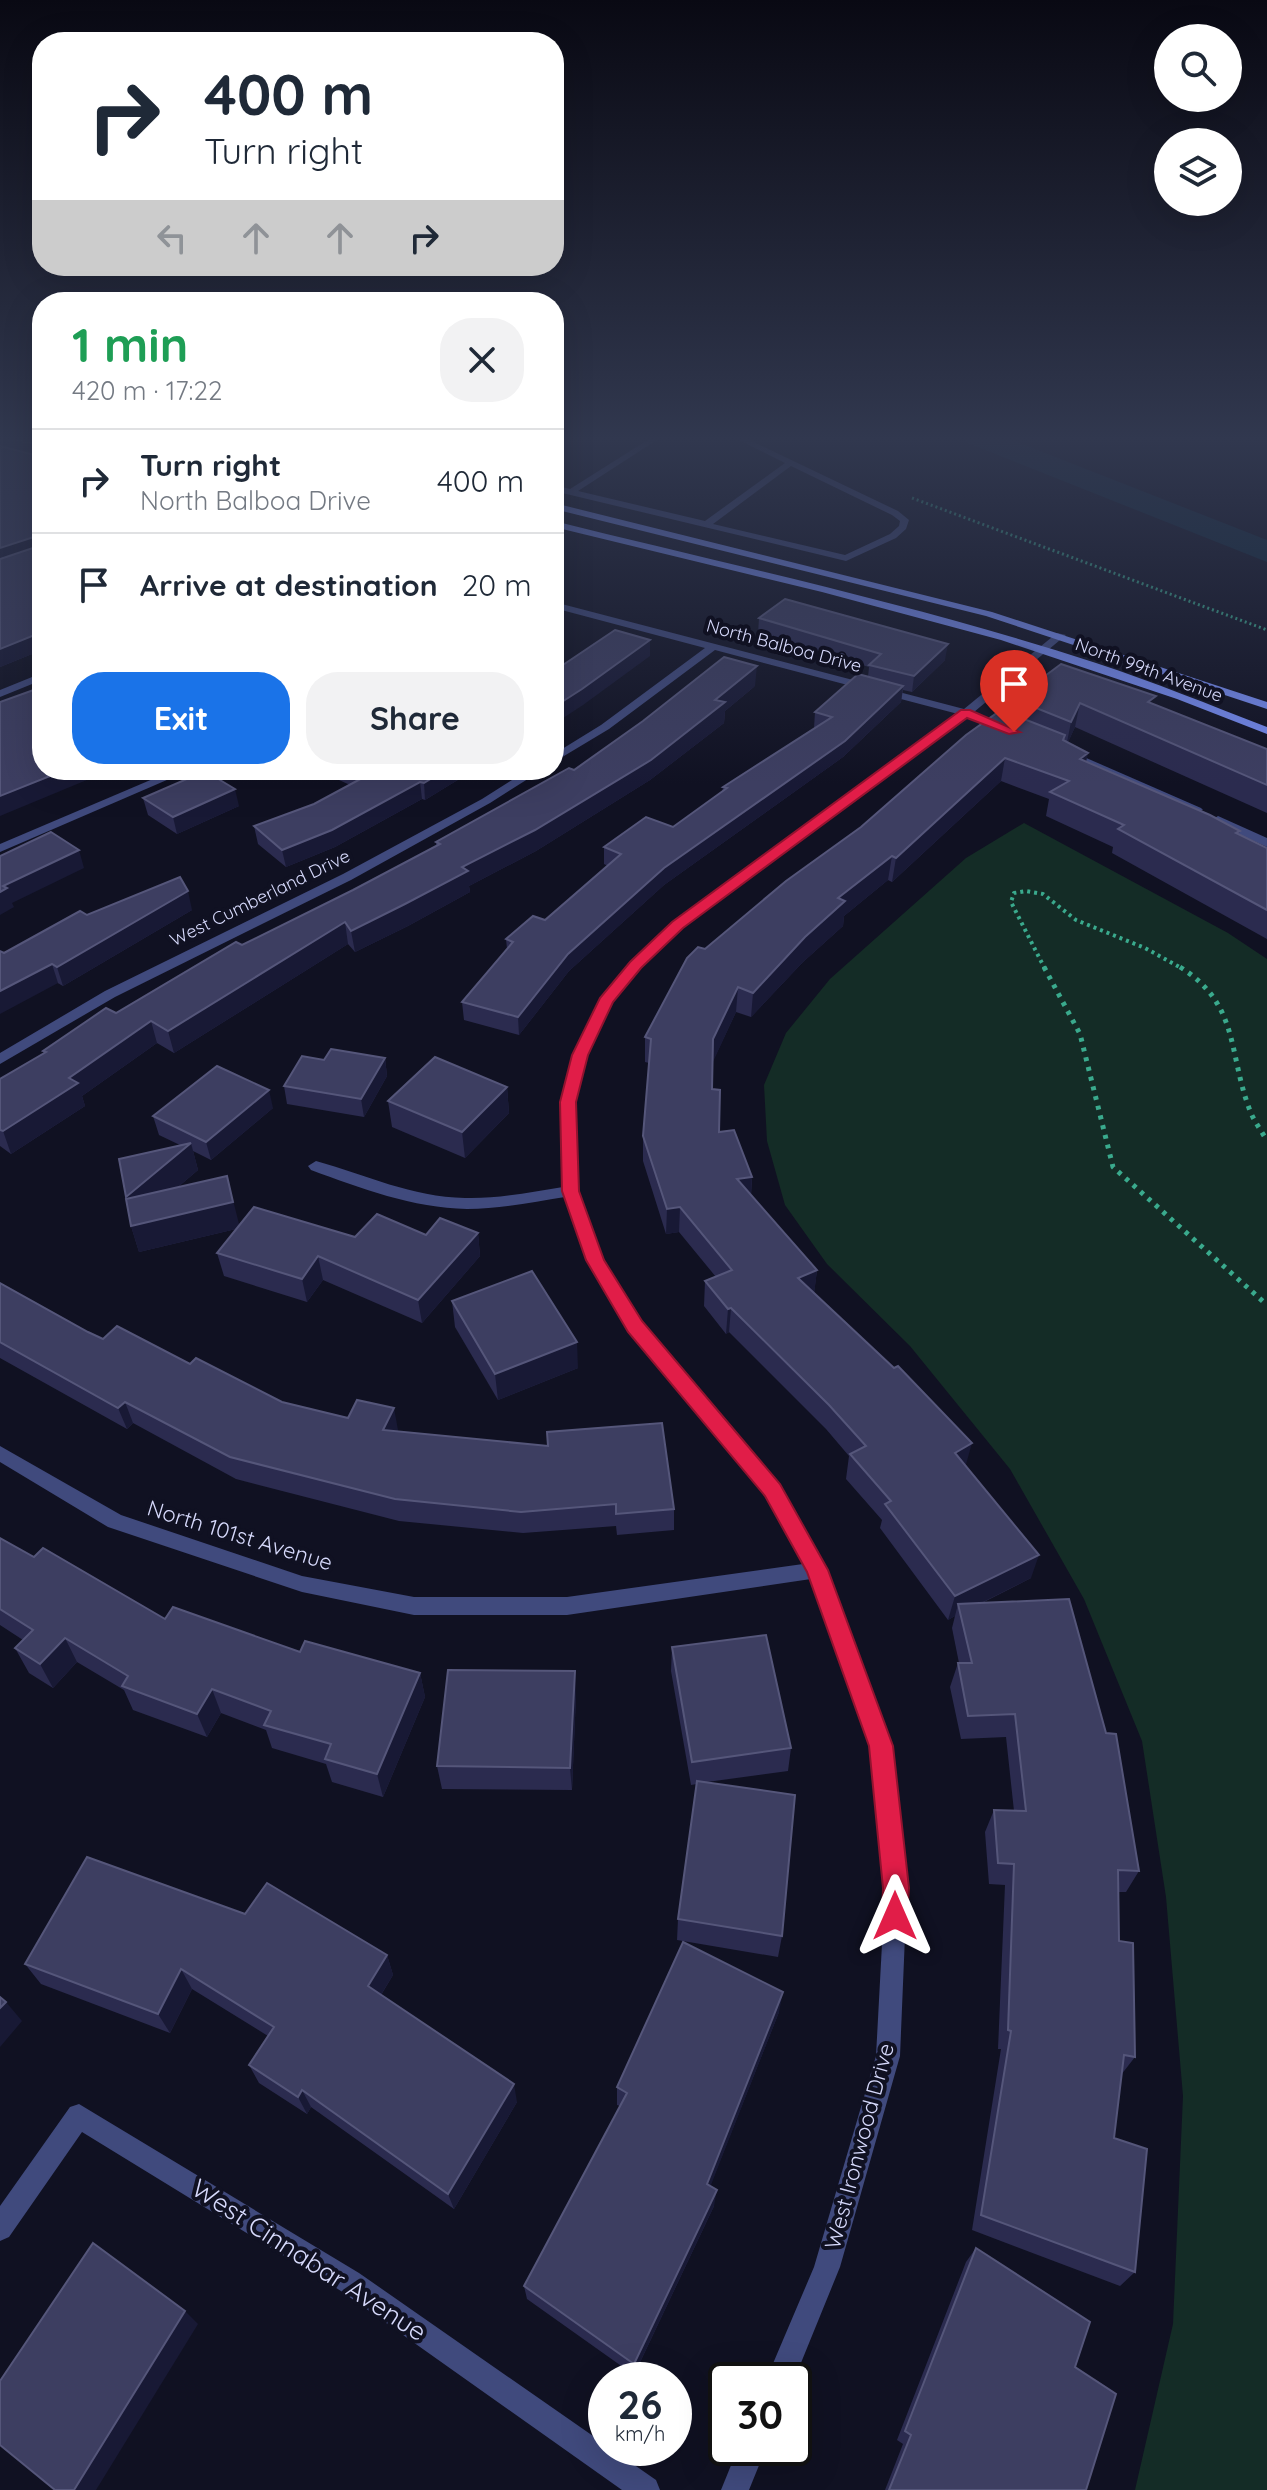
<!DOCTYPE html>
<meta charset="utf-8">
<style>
body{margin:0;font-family:Quicksand,sans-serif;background:#f2f2f3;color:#1f2937;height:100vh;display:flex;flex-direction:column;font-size:30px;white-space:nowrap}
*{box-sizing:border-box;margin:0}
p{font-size:26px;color:#747a83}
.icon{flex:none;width:44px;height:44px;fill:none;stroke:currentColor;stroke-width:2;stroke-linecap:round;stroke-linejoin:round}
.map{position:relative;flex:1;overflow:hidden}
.drawer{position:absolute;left:32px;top:292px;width:532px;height:488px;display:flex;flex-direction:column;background:#fff;border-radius:32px;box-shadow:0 8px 32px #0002}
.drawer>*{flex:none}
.guide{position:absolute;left:32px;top:32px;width:532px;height:244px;border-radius:32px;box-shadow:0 8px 32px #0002;background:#fff;color:#1f2937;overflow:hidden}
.buttons{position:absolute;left:1154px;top:24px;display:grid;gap:16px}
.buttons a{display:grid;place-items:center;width:88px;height:88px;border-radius:50%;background:#fff;box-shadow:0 8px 32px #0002;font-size:40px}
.speed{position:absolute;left:588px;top:2362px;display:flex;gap:16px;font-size:40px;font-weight:700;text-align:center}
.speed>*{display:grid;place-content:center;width:104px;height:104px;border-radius:50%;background:#fff;box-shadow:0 8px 32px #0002;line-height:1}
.speed small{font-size:20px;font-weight:400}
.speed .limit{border:4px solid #111;border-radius:12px;background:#fff;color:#111}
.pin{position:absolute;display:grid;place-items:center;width:68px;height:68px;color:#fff;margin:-82px -34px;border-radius:50% 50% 50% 0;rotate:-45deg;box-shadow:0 0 8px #0007}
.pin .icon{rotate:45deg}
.me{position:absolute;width:88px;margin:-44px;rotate:0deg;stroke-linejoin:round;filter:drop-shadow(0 0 6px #0008)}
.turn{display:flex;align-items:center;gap:28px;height:168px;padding:0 40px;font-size:36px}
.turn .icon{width:104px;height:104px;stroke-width:2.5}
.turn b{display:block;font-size:56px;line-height:68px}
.lanes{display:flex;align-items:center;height:76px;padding:0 40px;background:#0003;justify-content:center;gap:40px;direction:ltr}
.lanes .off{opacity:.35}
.round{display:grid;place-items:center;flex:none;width:84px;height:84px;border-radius:32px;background:#f2f2f3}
.summary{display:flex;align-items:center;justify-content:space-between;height:136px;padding:0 40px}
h1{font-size:48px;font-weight:800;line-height:60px;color:#1e9e55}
.action{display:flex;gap:16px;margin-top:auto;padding:16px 40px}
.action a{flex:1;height:92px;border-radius:32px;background:#1a73e8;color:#fff;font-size:32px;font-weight:800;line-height:92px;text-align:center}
.action a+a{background:#f2f2f3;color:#1f2937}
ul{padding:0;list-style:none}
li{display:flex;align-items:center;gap:24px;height:104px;padding:0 40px;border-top:2px solid #e0e1e3}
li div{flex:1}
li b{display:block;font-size:30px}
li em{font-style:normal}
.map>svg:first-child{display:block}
.green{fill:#142c26}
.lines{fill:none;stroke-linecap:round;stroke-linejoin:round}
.river{fill:#0f293d;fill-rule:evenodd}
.path-far2{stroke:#3aaa8d;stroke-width:3;stroke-dasharray:2 3;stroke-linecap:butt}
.path-far1{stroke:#3aaa8d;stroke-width:4;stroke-dasharray:3 4;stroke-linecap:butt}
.path{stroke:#3aaa8d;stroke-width:5;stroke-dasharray:4 6;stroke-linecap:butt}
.service{fill:#404a7d;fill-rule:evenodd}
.minor{fill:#404a7d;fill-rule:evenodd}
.secondary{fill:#768cf2;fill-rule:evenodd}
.wall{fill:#2b2b4f}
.shaded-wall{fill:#181935}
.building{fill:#3d3e61;stroke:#55567a;stroke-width:2}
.route{fill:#e11d48;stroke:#92132f;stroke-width:2}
.labels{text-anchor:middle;stroke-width:8;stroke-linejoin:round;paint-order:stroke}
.far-street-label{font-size:18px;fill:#d6d9fb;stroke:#101122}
.street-label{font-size:22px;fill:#d6d9fb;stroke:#101122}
.near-street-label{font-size:26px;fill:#d6d9fb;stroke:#101122}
</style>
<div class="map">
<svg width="1267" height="2490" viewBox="0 0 1267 2490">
<rect width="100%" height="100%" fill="#101122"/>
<path class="green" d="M1024,823l204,110 39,26v1531h-132l38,-166 10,-228 -17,-199 -24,-156 -58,-142 -74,-130 -100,-123 -83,-82 -42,-59 -18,-64 -3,-56 22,-52 44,-54 136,-121z"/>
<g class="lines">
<path class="river" d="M961,436h41l265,104v22l-302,-120z"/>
<path class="path-far2" d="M912,498l355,132"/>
<path class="path-far1" d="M1045,969l-34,-67 3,-9 12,-2 17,3 33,26 69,28 38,21"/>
<g class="path">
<path d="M1044,967l36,67 33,133 154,138"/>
<path d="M1180,967c59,37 48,84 69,141 4,12 12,22 18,33"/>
</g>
<path class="service" d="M654,436h9l-85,55 127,30 80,-58 -54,-27h10l157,75 11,9 -3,9 -10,9 -50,23 -292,-70v-6l16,4zM791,466l101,49 8,6 -1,5 -9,8 -45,21 -132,-31z"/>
<g class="minor">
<path d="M554,602l410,107 93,-76 9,2 -92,77 36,15v4h-8l-35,-14 -284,211 -42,40 -30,34 -24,53 -12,47 4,89 24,68 38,64 138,162 48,85 64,176 16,142 -7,168 -60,211 -46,113h-28l48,-113 62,-211 9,-168 -14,-142 -60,-167 -244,36h-153l-112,-23 -194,-65 -108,-65v-16l121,69 181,61 112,21h153l236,-33 -38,-69 -136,-164 -42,-71 -22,-63c-32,5 -65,12 -98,12 -54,-1 -107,-21 -156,-39l-3,-4 8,-5c50,14 96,36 149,37 33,1 66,-6 98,-11l-2,-85 12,-47 27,-57 31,-36 42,-40 285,-208 -243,-64 -106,79 -55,33v-8l47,-29 104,-77 -151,-40z"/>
<path d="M42,673v7l-42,17v-7z"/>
<path d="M1068,750l133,58 2,2 -10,2 -129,-57 -2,-2z"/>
<path d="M174,770h16l-190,82v-8z"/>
<path d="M528,770h14l-52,33 -139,77 -236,117 -115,67v-11l105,-62 238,-117 139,-75z"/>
<path d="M1218,816l49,22v9l-53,-24 -2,-3z"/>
<path d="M79,2104l280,169 247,172v3h4l46,32 4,10h-38l-281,-199 -259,-159 -73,105 -9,4v-35l70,-99z"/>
<path d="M738,2448h28l-17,42h-28z"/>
</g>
<g class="secondary">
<path d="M554,503l438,109 275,90v7l-281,-93 -432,-107z"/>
<path d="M554,521c181,45 364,84 542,142 58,19 114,42 171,64v7l-90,-35 -176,-59 -179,-48 -268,-65z"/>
</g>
</g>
<g class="wall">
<path d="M0,436h42v214l-42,17z"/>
<path d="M759,618l186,42 -33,32 -9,-2 -2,12 -58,55 -179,128 -95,86 -50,64 -55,-15 -2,-18 45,-53 -1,-10 39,-19 63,-54 -4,-2v-17l69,-20 49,-35 1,-5 91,-59 1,-16 53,-35 1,-10 -111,-33z"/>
<path d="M755,686l-30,25 -1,12 -74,57 -114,71 -67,35 1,6 -62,34 -53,26 -7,-8 -174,109 -17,-10 -75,53 3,10 -74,48 -11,-8v-67l44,-25 -1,-3 73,-38 126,-68 111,-55 83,-44v-4l138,-72z"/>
<path d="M1014,699l140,5 113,45v64l-192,-86 -7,15 18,20 154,69 -1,3 28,14v91l-155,-86 1,-6 -67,-31 3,-17 -48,-18 -109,101 -4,-2 -44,36 -1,10 -40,36 -52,55 -15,-5 -24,51v26l7,43 33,45 -1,19 66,74 -3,23 152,173 65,112 -49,25 157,268 -13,21h-7v49l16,116 -14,18 -7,63 21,134 -15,14 -148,-56 29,-181h-3l7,-164 -16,-1 -4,-52 9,-22 20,1 -8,-74 -45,2 -11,-52 8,-24h1l-7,-35 3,-12 -7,4 -68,-92 2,-8 -36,-41 3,-23 -23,-27 -97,-97 -3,2 -22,-28 1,-25 11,-4 -37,-45 -13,2 -23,-73v-25l6,-73 -4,-1v-25l60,-88 156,-122 150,-113z"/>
<path d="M317,770h157l-49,30 -3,-1 -87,48 -49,20 -28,-23 -4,-18 60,-22 36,-19z"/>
<path d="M143,798l96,8 -62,28 -29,-19z"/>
<path d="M192,910l-129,76 -59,-33 83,-38z"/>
<path d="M385,1058l2,18 -23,41 -77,-13 -3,-18 40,-26z"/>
<path d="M507,1087l2,26 -44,45 -73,-31 -4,-26z"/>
<path d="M273,1108l-62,52 -18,-9 5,19 -20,17 61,38 116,12 123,-4 2,23 -58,67 -99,-43 -16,22 -83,-26 -7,-23 19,-24 -97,23 -8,-26 -12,-67 63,-13 -23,-11 -6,-19z"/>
<path d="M0,1283l88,49 15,7 87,25 92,38 116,28 -1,1 277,78v21l-57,5 -1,-9 -93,7 -124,-12 -163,-42 -103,-56 -6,6 -127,-71z"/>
<path d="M452,1301l126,67 -80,32 -43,-73z"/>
<path d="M0,1538l34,19 131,62 135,33 120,21 5,24 -42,100 -51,-15 -6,-18 -54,-16 -6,-18 -45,-17 -14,24 -74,-27 -9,-20 -47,-28 -24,26 -24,-15 -14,-25 8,-8 -23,-15z"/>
<path d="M672,1647l119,101 -3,23 -81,11 75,154 -4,21 -101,-17 1,-21 19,-135 -6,1 -20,-114z"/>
<path d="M576,1695l-4,95 -130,-1 -5,-23z"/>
<path d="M245,1914l142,41 6,20 -12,20 136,107 -63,107 -143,-102 -4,7 -48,-31 -10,-18 19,-29 -76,-47 -22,44 -129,-49 -16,-20z"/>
<path d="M779,2012l-69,174 4,20 -80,169 -107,-76 -3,-13 96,-180 -3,-1v-18z"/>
<path d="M976,2248l99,119 11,123h-201l18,-46 -6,-4 69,-178z"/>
</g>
<g class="shaded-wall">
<path d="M40,535l2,15 -42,15v-17z"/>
<path d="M559,579l1,15 -2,6 -3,1 -1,14v-29z"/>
<path d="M42,632v18l-42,17v-18z"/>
<path d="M650,640v16l-67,49 -29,19v-17z"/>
<path d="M948,644l-3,16 -33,32 2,-16z"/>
<path d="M757,666l-2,20 -30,25 -1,12 -74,57 -114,71 -67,35 1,6 -62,34 -53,26 -4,-21 111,-64 253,-167z"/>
<path d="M903,686l-2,16 -58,55 -179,128 -95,86 -50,64 -1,-18 50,-63 96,-86z"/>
<path d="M1080,703l-5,24 -9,20 5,-25z"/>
<path d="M1088,753l-5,23 -3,-17z"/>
<path d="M1005,758l-4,23 -109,101 4,-24z"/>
<path d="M65,770h46l-111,46v-20z"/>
<path d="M445,770h29l-49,30 -1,-17z"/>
<path d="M420,782l2,17 -87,48 -49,20 -4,-17z"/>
<path d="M235,789l4,17 -62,28 -4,-17z"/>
<path d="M79,850l5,18 -72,35 2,4 -14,8v-23l3,-6z"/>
<path d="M892,856l-4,24 -44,36 -1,10 -40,36 -52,55 2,-24 85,-95z"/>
<path d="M188,891l4,19 -129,76 -6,-19z"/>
<path d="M345,922l3,22 -174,109 -6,-22z"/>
<path d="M52,964l6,19 -58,31v-23z"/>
<path d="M738,987l-2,25 -24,52 1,-25z"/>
<path d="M151,1021l6,22 -75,53 3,10 -74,48 -8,-23 66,-53z"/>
<path d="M385,1058l2,18 -23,41 -3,-18z"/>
<path d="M507,1087l2,26 -44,45 -3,-26z"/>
<path d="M269,1090l4,18 -62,52 -5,-18z"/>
<path d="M191,1143l7,27 -64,54 -8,-27z"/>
<path d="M227,1176l13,52 -101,24 -8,-26z"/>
<path d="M752,1177l-2,25 -13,-23z"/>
<path d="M680,1207l-1,25 -13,2 1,-25z"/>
<path d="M478,1233l2,23 -58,67 -4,-23z"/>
<path d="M318,1256l5,24 -16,22 -5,-23z"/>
<path d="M817,1270l-3,25 -16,-17z"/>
<path d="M731,1308l-2,24 -3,2 2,-25z"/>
<path d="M577,1342l1,26 -80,32 -3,-26z"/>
<path d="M125,1402l8,21 -6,6 -9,-21z"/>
<path d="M394,1408l4,22 -10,21 -5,-21z"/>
<path d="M972,1443l-7,25 -10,-15z"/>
<path d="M1039,1555l-8,23 -70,35 -3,-9 -3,12 -7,4 7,-24z"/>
<path d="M65,1638l12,24 -24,26 -13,-24z"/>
<path d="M575,1671l1,24 -4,95 -2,-22z"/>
<path d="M420,1673l5,24 -42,100 -6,-23z"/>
<path d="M212,1689l9,24 -14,24 -10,-23z"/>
<path d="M387,1955l6,20 -19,31 -6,-20z"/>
<path d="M181,1969l11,20 -22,44 -12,-19z"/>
<path d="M783,1992l-4,20 -74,188 2,-16z"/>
<path d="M6,2002l16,19 -22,26v-39z"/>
<path d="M514,2084l3,18 -63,107 -6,-15z"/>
<path d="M302,2090l9,17 -4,7 -9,-17z"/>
<path d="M717,2190l-3,16 -80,169v-11z"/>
<path d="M185,2311l13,13 -102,166h-22z"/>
</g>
<g class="building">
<path d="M0,436h42v196l-42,17v-90l39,-13 1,-11 -40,13v-102l38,10 3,-3 -2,-8z"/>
<path d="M559,579l-1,6 -4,1v-4z"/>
<path d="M785,599l163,45 -34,32 -45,-11 12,-11 -122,-36z"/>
<path d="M615,630l35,10 -68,49 -28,18v-36z"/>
<path d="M724,657l33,9 -42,34 10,2 -74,58 -116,70 -73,37 6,4 -63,33 -54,27 -6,-9 -177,109 -17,-10 -82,57 9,5 -75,48 -3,-1v-51l46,-27 -3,-1 63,-43 10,5 120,-71 6,3 111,-55 87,-46 -4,-2 133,-74 5,2 69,-49z"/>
<path d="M1061,664l95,32 -8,6 119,47v36l-187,-82 -9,19 -57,-23z"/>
<path d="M858,674l45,12 -58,55 -181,127 -96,86 -50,63 -56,-15 51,-60 -7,-3 27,-23 12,4 76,-66 -17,-7 42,-30 27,10 54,-39 -4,-1 109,-70 -17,-5z"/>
<path d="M42,687v83h23l-65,26v-94z"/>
<path d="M1001,710l64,25 -2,5 25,13 -8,6 130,56 30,16 -4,2 31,15v62l-149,-81 6,-4 -74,-33 19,-11 -64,-23 -109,100 -4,-2 -54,42 7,3 -40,36 -52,56 -15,-6 -25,52 -1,50 8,1 -1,42 15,-2 18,47 -15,2 80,91 -19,8 96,90 4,-2 74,77 -17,10 84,102 -84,41 -70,-92 6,-3 -41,-47 16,-8 -37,-41 -98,-97 -3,1 -23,-28 27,-11 -52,-63 -13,2 -24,-73 8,-97 -6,-2 42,-79 11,-11 7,2 81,-68 75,-54 105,-92z"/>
<path d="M352,770h93l-21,13 -4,-1 -88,48 -50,20 -28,-24 60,-22 52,-28z"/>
<path d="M205,771l30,18 -62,28 -30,-19z"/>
<path d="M51,832l28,18 -76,36 4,2 -7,4v-36z"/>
<path d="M180,877l8,14 -131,76 -5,-3 -52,27v-40l4,2 76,-42 7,4z"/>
<path d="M331,1049l54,9 -24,41 -77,-13 18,-30 22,4z"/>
<path d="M435,1057l72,30 -45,45 -74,-31z"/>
<path d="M217,1066l52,24 -63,52 -53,-26z"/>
<path d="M191,1143l-65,54 -7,-38z"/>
<path d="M227,1176l6,26 -102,24 -5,-27z"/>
<path d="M254,1207l101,30 22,-23 49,21 14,-17 38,15 -60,67 -100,-44 -16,23 -85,-26z"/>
<path d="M532,1271l45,71 -82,32 -43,-73z"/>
<path d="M0,1283l88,49 15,7 14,-13 73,38 6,-6 86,44 66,16 9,-18 37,8 -11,22 165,16 -1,-14 115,-9 12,86 -58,5v-10l-95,8 -126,-13 -165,-42 -105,-55 -7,6 -118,-66z"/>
<path d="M0,1538l34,19 9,-9 122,71 8,-12 127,45 5,-11 115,32 -43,101 -52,-15 6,-15 -67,-19 7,-14 -59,-22 -15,25 -75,-28 6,-10 -63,-38 -25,26 -25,-16 18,-18 -33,-21z"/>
<path d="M1069,1599l37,134 10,1 23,137 -21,-1 1,71 14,2 2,114 -11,-2 -10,83 33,11 -12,123 -154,-57 30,-184 -3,-1 6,-166 -16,-1 -4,-53 32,1 -11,-97 -47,2 -10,-53h14l-14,-59z"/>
<path d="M766,1635l25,113 -99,14 -20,-115z"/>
<path d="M448,1670l127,1 -5,97 -133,-2z"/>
<path d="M697,1781l98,14 -13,141 -104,-17z"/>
<path d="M87,1857l158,57 22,-31 120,72 -19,31 146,98 -66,110 -146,-104 -4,7 -49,-32 25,-38 -93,-58 -23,45 -133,-50z"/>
<path d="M683,1942l100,50 -76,192 10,6 -83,174 -110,-78 103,-193 -10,-6z"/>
<path d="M0,1997l6,5 -6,6z"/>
<path d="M93,2243l92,68 -111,179h-19l-55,-45v-64z"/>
<path d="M976,2248l114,74 -15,45 41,27 -30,96h-197l22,-55 -6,-4z"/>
</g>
<linearGradient id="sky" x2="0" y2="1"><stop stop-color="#090913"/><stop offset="0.56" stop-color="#31384f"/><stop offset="1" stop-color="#31384f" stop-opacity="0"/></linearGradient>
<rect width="1267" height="784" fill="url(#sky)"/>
<path class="route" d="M961,710h9l50,22 -11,2 -42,-16 -284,210 -42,40 -28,34 -25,53 -12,47 3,89 25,69 38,61 138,163 48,86 65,176 16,142 -2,28 -3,9 -9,4 -10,-4 -3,-9 1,-28 -14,-142 -62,-174 -42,-76 -137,-164 -42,-72 -24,-69 -2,-89 12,-47 28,-57 30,-36 42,-40z"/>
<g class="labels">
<g class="far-street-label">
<text transform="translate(784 646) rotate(15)" y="6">North Balboa Drive</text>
<text transform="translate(1149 670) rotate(20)" y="6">North 99th Avenue</text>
<text transform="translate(260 898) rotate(-26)" y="6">West Cumberland Drive</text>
</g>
<g class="street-label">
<text transform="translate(240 1535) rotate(17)" y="8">North 101st Avenue</text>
<text transform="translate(859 2146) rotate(-75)" y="8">West Ironwood Drive</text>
</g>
<g class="near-street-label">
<text transform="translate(309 2260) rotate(33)" y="9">West Cinnabar Avenue</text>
</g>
</g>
</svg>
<div class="buttons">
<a><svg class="icon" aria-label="search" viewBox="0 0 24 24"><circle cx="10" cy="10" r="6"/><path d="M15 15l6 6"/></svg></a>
<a><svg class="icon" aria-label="layers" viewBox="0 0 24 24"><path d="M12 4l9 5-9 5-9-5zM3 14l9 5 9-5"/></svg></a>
</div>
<div class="speed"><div>26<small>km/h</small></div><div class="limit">30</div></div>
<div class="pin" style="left:1014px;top:732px;background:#d93025"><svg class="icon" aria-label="arrive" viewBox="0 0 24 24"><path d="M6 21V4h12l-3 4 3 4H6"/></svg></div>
<svg class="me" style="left:895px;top:1916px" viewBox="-20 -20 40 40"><path d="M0-17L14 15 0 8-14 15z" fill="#e11d48" stroke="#fff" stroke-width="4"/></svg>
<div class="guide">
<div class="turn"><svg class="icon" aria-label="right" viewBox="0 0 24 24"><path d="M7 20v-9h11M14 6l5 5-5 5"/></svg><div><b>400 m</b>Turn right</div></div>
<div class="lanes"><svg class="icon off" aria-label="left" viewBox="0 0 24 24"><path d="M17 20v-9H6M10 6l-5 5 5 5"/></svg><svg class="icon off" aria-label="ahead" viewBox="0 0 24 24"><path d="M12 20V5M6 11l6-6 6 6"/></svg><svg class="icon off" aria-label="ahead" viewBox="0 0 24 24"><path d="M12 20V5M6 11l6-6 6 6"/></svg><svg class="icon" aria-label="right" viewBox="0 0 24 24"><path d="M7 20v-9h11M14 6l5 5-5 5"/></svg></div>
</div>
<section class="drawer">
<div class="summary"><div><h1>1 min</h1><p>420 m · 17:22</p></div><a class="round"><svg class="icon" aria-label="close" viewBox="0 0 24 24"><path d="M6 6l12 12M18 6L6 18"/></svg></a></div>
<ul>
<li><svg class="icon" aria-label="right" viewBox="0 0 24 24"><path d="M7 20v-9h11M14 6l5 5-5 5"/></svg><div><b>Turn right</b><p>North Balboa Drive</p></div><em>400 m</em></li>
<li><svg class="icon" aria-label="arrive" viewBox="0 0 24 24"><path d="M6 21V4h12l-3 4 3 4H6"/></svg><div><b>Arrive at destination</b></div><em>20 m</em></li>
</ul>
<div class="action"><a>Exit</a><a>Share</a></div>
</section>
</div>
